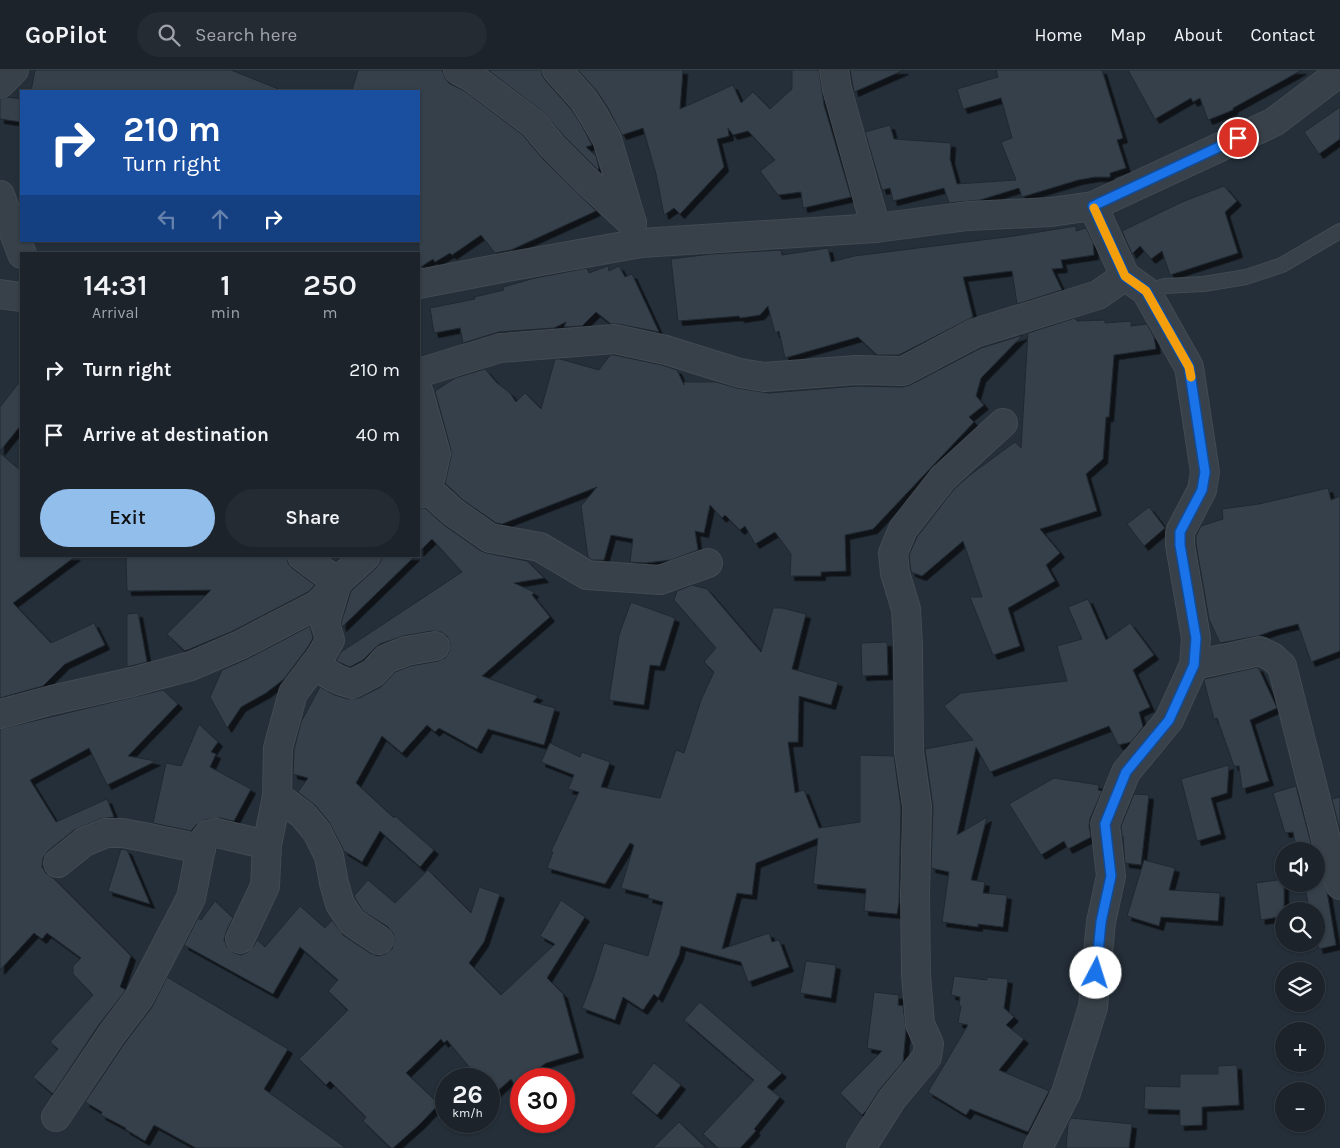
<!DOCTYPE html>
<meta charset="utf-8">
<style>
body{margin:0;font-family:Karla,sans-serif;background:#252b33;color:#f1f3f6;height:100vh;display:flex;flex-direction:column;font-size:19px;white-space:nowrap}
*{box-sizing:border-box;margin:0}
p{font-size:16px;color:#a0a4a9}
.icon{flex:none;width:28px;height:28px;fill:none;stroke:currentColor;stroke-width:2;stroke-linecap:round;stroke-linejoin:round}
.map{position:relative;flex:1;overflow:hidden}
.drawer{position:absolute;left:20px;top:182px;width:400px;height:305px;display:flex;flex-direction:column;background:#1c232b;border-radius:0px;box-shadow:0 1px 4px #0004,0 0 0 1px #3a4047}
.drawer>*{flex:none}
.guide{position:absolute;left:20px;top:20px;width:400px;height:152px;border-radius:0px;box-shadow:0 1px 4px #0004,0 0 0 1px #3a4047;background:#1a4fa0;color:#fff;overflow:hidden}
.fabs{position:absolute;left:1275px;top:772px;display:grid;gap:10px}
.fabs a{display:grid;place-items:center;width:50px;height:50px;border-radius:50%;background:#1c232b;box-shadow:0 1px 4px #0004,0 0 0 1px #3a4047;font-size:25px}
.speed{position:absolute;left:435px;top:998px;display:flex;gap:10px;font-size:25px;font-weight:700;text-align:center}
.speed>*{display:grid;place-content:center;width:65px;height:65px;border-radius:50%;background:#1c232b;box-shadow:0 1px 4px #0004,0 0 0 1px #3a4047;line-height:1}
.speed small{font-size:12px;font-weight:400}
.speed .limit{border:8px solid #d22;background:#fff;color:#111}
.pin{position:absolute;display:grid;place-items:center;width:42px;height:42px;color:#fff;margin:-21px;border:2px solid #fff;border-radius:50%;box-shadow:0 1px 5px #0007}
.me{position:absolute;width:55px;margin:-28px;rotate:5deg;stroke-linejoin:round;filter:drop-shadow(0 0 4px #0008)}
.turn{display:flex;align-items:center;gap:18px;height:105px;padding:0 20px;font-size:22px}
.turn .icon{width:65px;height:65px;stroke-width:2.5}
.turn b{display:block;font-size:35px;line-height:42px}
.lanes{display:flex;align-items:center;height:48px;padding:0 20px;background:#0003;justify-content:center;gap:25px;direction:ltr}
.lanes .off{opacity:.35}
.eta{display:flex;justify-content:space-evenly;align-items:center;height:85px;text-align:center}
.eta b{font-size:30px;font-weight:600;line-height:35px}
.cta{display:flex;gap:10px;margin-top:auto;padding:10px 20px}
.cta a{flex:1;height:58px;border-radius:30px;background:#92beec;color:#111;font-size:20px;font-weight:600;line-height:58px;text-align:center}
.cta a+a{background:#252b33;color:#f1f3f6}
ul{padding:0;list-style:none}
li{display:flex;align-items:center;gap:15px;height:65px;padding:0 20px}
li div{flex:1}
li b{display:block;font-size:19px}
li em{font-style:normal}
header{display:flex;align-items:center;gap:30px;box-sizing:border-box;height:70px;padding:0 25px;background:#1c232b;border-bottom:1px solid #3a4047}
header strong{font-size:24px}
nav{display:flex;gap:28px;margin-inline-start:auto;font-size:18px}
.search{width:350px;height:45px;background:#252b33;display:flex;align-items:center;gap:12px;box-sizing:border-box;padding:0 18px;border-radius:28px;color:#a0a4a9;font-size:19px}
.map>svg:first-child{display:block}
.building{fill:#34414c;stroke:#202830;filter:url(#shadow)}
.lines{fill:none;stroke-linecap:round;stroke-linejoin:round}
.service-casing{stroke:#424a52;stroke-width:16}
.minor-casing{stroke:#424a52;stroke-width:30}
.service{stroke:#384149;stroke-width:14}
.minor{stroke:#384149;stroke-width:28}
.route-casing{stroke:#114b97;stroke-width:12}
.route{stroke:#1a73e8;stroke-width:9}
.slow{stroke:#f59e0b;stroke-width:9}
</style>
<header>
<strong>GoPilot</strong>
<div class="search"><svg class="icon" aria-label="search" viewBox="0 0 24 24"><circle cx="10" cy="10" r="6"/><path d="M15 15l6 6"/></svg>Search here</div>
<nav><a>Home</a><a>Map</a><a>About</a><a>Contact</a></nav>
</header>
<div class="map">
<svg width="1340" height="1078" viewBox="0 0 1340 1078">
<defs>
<filter id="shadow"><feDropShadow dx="4.5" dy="4.5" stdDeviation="0" flood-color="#0009"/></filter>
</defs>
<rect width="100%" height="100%" fill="#252f39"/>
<g class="building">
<path d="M35,0h196l50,20v1h-250z"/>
<path d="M358,0h84l3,8 5,6 15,7 58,44 18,22 55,54 -85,39 -16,3 -14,-18 -29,20 -2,-2 -15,9 -2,-3 -14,9v-177l-67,-1z"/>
<path d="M488,0h54v4l3,6 26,29 10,15 11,21 -6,2 10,9 3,12 -1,2 -34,-34 -21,-24z"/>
<path d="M578,0h105l-3,39 53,-24 8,18 12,-11 17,17 22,-20v-19h27l5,35 27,92 -48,11 -2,-16 -23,3 -18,-24 15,-11 -27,-29 -15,4 -5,-7 1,8 -12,3 7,28 -44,47 -6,-6 -10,7 -8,-41 -13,-46 -21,7 -14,-27 -12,-18z"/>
<path d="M850,0h54l-50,22z"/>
<path d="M996,0h106l21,68 -6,2 9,28 -16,5v4h-15l-17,3 -56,17 -3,-9 -39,12 -31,3 -5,-15 -51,13 -3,-13 -8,2 -17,-58 25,-7 4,14 57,4 -1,16 7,25 59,-4 -15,-38 11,-4 -11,-40 -38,11 -6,-20 41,-12z"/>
<path d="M1128,0h174l-69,38v2l-25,10 -8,-22 -7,4 -2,-4 -36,21z"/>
<path d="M7,27l14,2v23l-21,-3v-20z"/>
<path d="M1340,37v32l-21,15 -15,-22z"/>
<path d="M1224,116l13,15 -12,11 13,41 -68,22 -8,-24 -11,8 -11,-13 -8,8 -10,-23 60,-29z"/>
<path d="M1076,156v5l10,-3 7,14 1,13 -33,5 2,8 -11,1 10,21 -45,14 -5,-33 -49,6 10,40 -74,38h-22l-19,-18 -73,21 -6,-27 -4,2 -7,-27 -8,9 -20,3 -1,-2 -61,5 -7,-62 40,-5 70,-4 1,5 46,-7 3,14 23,-6 160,-20z"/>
<path d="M608,196l1,5 10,-5 6,11 7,-3 27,58 -41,-8h-7l-15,-12 -14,14 -18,1 2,-5 -12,6 -55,4 -36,11 -3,-15 -26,5 -4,-25 45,-9 -1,-2 30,-7 -1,-3 32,-9 52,-10 2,5z"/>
<path d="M1075,248l2,3 28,-1v3l26,-2v5l16,-2 7,13 2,12 -42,6 -5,62h-3l-3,42 -17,15 11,37 -57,18 20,24 -14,12 9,16 -47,27 12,38 -27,9 -23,-58h12l-19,-56 -41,35 -11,-4 -2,-17 8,-18 37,-48 16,-14 45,-33 6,6 7,-115z"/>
<path d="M1023,265l-42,43 -5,18 8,9 -15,12 5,5 -101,107 -28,6 1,36 -25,1v4h-31l1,-22 -16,-22 -20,12 -10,-18 -5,4 -15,-15 -3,3 -12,-13 -6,28 -9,-2 3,19 -27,10 -26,3 -15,-1 3,-23 -22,-4 -7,25h-12l-4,-3 -7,-51 16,-19 -95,37 -6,-1 -33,-23 -18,-17 6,-26v-7l-16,-59 20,-13 30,-9 11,13 14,11 6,9 9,-9 16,16 14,-50h5l39,11 11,-15h4l48,10 15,5 7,15v-3h32l21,6 32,5 87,-7 47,1 7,-2 71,-37z"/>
<path d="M21,310v45l-21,26v-44z"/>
<path d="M0,383l21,18v85h55l-63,47 38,40 43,-20 11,22 -40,19 -22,22 -43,12z"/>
<path d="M1328,418l3,12 9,-4v155l-29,11 -13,-38 -23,6 -17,6 -38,7 -11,-24 -13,-75v-8l5,-10 22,-7 -1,-10 37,-5z"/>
<path d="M1149,437l16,21 -21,18 -17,-22z"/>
<path d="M425,438l19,17 37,26 6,2 40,8 17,17 -30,5 20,9 -2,3 18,22 -68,59 56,20 -5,6 22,6 -11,37 -56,-16 -11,20 -38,-21 -4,4 -8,-7 -25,28 -20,-17 -26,47 38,35 1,-2 39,34 -14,17 -40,-36 -18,31 -18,-11 -15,-29 -14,-17 -17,-13 10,-14 -15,-4 1,-24 7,-28 19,-35 15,8 13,4 11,-1 22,-11 14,-15 15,-6 28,-5 7,-3 4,-6 1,-8 -3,-8 -6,-4 -9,-1 -29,5 -23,8 -5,4 -12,12 -13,7 -14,-6 5,-9 121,-80 -30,-33 -13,13v-42z"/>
<path d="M126,486h161l1,7 4,5 23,17 -7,7 -75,39 -48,20 -18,-17 44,-44 -84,1z"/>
<path d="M381,486h34l-73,71 -1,-4 10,-32 25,-23 5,-7z"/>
<path d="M692,515l15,4 54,63 12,-44h9l24,6 -14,55 46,13 -7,23 -32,-9 -1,46h-10l7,51 9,-3 15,38 41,-6v-67l34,1 7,52 -2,94 -2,12 -33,-3 2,-22 -53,-5 5,-46 -62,25 -4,32 -15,-2 -15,56 47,-16 3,9 7,-2 10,27 -41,15 -7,-20 -60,-16 -2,9 -21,43 -4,-4 -11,16 -20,-13 -8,23 -33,-12 11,-29 11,-36 44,13 15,-54 -15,-4 1,-3 -28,-7 13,-43 -4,-2 -25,41 -58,-16 6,-16 -2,-1 28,-59 -11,-3 6,-14 -33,-13 9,-19 30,14 2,-5 28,10 -9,25 59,11 16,-48 8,3 17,-53 13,-28 -10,-10 12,-14 -42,-48 3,-9z"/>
<path d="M1088,529l18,41 24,-17 24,32 -21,15 17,37 -11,5 4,15 -12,15 -13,3 -9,-19 -119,46 -14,-25 -19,88 30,-18 -16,63 14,2 -2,11 24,2 -4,32 -25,-3v3l-36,-5 7,-50 -18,-4 2,-61 -8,-58 48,-9 -29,-34 17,-13 106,-12 -10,-35 25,-7 -14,-32z"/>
<path d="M631,532l44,16 -15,48 -10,-1 -6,40 -35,-5 10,-65z"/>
<path d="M138,543l9,49 -20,5v-53z"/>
<path d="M310,556l3,12 -5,9 -24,32 -18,14 -25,14 -14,21 -17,-31 12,-27 25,-11z"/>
<path d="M887,572l1,33 -26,1 -1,-33z"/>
<path d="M1258,597l19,41 -27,12 19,61 -27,8 -3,-23h-5l-17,-48 -3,1 -10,-38 1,-2z"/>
<path d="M163,620l15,14 -50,52 28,5 -49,24 -18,-37 -59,32 26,42 51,-23 7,18 -14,2 -26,11 -26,21 -5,7 -1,9 4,6 7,5 78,78 -11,31 6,3 -28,36 -45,68 -20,-17 25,-28 -8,-7 43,-47 -20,-21v-8l8,-8 -34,-25 -5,6 -8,-6 -34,37v-241z"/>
<path d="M199,654l19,18 -7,10 5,2 -6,13 41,22 -17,32 -14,-3 -15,2 -9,5 -5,6 -38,-8 13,-60 15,3z"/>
<path d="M1229,695l-2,28 -16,5 10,36 -24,7 -16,-62z"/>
<path d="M1054,708l45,7 -1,5 4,1 -12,28 -1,7 2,11 -23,12 -4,-8 -23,14 -32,-51z"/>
<path d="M1296,716l17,65h-16l-4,-19 -8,1 -12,-40z"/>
<path d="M1134,724l15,1 -8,70 -16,-2 -2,-27h-1l-1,-10z"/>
<path d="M1340,727v34l-8,-32z"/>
<path d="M121,779l6,1 23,54 -42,-13z"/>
<path d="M1144,790l31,8 -6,22 51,3 -2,28 -57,-4 -2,9 -32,-10z"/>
<path d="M1316,795l11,27 9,53 -17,4 -3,-12v-26h-6l-6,-27h12z"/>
<path d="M428,800l43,43 8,-26 21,7 -16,48 -15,21 32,32 54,-51 -15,-8 21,-36 24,17 -38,61 16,16 16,59 -33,10 -22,16h-3v1l-6,5 -4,-6 -18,16 -4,-5v-11h-10l-32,-39 -3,3 -3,-4 -35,34 33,31 -19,20 -27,24h-2l-28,-27 3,-4 -36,-36 -4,4 -27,-26 49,-49 -20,-19 10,-11 -38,-33 -27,47 -89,-49 14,-27 3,2 14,-19 18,17 -7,14 -2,8 3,7 7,6 7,2 7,-3 6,-6 3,-6 8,7 35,-41 25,22 7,-8 11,15 27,18 8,3 7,-2 7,-5 2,-8 -1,-8 -5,-6 -25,-16 -9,-15 14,-16 27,23z"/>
<path d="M1284,809v37l-23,4 -5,-37z"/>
<path d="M806,891l30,4 -5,33 -31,-5z"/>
<path d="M954,906l33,4v-3l21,2 -4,29 10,9 -8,8 18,14 -25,31 50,21 -21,41 -58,-23 -4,6 -38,-23 40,-67 -10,-2 3,-17h-2l1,-9 -9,-2z"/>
<path d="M167,907l121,72 -24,40 82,59h-150l-42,-23 -9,16 -20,-12 1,-1 -25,-13 1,-3 -17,-10 39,-58 28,-37z"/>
<path d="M874,922l25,3 -1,10 5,1 3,24 -3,32 -23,27 -14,22 -4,4 -22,-22 42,-42 -15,-3z"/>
<path d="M700,932l82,71 -15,14 13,10 -26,32 2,2 -16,17h-22l-15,-14 51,-54 -70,-60z"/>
<path d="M654,993l27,22 -24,30 -26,-22z"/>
<path d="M1237,995l2,40 -37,2v18l-22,1v-16l-36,-1 1,-23 35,1v-13h38v-8z"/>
<path d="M1071,1048l61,6 -3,24h-63l2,-25z"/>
<path d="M679,1052l27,26h-53z"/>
</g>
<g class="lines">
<defs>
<path id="service" d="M1146,221l19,-5 39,-2 42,-7 36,-12 58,-34"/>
<g id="minor">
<path d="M458,0l15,8 61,46 18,22 33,33 47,44"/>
<path d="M557,0l26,29 11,17 13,23 25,84"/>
<path d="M834,0l3,19 39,139"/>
<path d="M0,14l14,-14"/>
<path d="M0,125l22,59"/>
<path d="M419,214l88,-17 134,-24 235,-15 92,-12 83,-4 42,-6 181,-84 66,-50"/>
<path d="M0,224l21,3"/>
<path d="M419,303l81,-25 115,-9 51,11 51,16 23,7 24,4 92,-7 47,1 72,-38 123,-38 27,-19 -32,-70"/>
<path d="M419,323l17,61 -5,22 -12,18"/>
<path d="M424,416l29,26 37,26 50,9 47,28 73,5 48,-17"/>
<path d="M302,486l35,26"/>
<path d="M315,595c13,9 21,15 37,19l21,-11 13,-14 20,-8 29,-5"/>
<path d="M1194,595l66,-14 12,6 10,9 51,201 7,18"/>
<path d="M0,644l52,-14 80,-18 59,-16 49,-21 77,-40 19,-19"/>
<path d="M277,726l26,19 14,17 12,24 5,27 6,21 12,18 27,18"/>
<path d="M58,793l26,-21 22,-9h16l22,4 57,12"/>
<path d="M240,869l25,-53 2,-41 10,-49 1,-48 15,-55 28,-37 9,-16 -5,-17 12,-41 29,-26"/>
<path d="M56,1047l55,-82 28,-37 52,-100 11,-55 6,-8 9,-2 50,12"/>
<path d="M861,1078l31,-49 35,-42 2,-13 -9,-20 -4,-49 -1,-80 2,-88 -8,-55 -1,-108 -2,-35 -11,-36 -2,-20 10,-24 40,-51 60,-55"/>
<path d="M1038,1078l28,-55 27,-86 8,-85 10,-46 -6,-52 21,-52 43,-52 25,-55 2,-27 -16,-93v-13l22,-42 3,-18 -16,-105 -43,-76 -21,-15"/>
</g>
</defs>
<use href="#service" class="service-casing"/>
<use href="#minor" class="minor-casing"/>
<use href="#service" class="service"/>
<use href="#minor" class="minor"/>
</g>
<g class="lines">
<defs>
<path id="route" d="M1096,903l5,-51 10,-46 -6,-52 21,-52 43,-52 25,-55 2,-27 -16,-93v-13l22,-42 3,-18 -16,-105 -43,-76 -21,-15 -32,-70 145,-68"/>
</defs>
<use href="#route" class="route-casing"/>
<use href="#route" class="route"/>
<path class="slow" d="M1094,138l31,68 21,15 43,76 2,10"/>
</g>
</svg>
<div class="fabs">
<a><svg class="icon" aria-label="sound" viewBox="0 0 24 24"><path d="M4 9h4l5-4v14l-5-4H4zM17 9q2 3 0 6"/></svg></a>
<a><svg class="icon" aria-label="search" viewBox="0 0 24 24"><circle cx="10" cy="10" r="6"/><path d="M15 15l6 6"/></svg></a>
<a><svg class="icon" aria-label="layers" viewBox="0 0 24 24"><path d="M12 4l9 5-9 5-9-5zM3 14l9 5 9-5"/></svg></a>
<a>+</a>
<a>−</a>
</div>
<div class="speed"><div>26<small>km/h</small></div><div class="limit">30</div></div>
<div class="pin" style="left:1238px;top:68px;background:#d93025"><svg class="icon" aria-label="arrive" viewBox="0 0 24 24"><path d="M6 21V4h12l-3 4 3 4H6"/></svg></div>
<svg class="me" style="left:1096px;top:903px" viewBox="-20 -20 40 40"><circle r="19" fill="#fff"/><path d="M0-13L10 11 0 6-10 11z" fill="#1a73e8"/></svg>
<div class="guide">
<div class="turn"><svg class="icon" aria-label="right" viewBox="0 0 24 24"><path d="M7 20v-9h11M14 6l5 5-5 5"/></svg><div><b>210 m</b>Turn right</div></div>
<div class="lanes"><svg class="icon off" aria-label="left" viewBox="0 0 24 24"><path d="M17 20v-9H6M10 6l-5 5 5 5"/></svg><svg class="icon off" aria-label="ahead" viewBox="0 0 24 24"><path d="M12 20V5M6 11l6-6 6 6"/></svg><svg class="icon" aria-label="right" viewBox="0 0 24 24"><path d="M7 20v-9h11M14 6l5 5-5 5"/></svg></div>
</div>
<section class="drawer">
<div class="eta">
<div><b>14:31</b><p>Arrival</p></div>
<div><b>1</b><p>min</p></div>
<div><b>250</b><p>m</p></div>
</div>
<ul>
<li><svg class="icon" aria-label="right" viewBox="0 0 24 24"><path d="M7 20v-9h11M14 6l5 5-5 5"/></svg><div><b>Turn right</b></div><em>210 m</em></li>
<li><svg class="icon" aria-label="arrive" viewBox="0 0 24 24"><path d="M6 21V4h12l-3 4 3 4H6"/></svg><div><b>Arrive at destination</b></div><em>40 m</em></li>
</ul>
<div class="cta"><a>Exit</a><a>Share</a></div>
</section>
</div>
